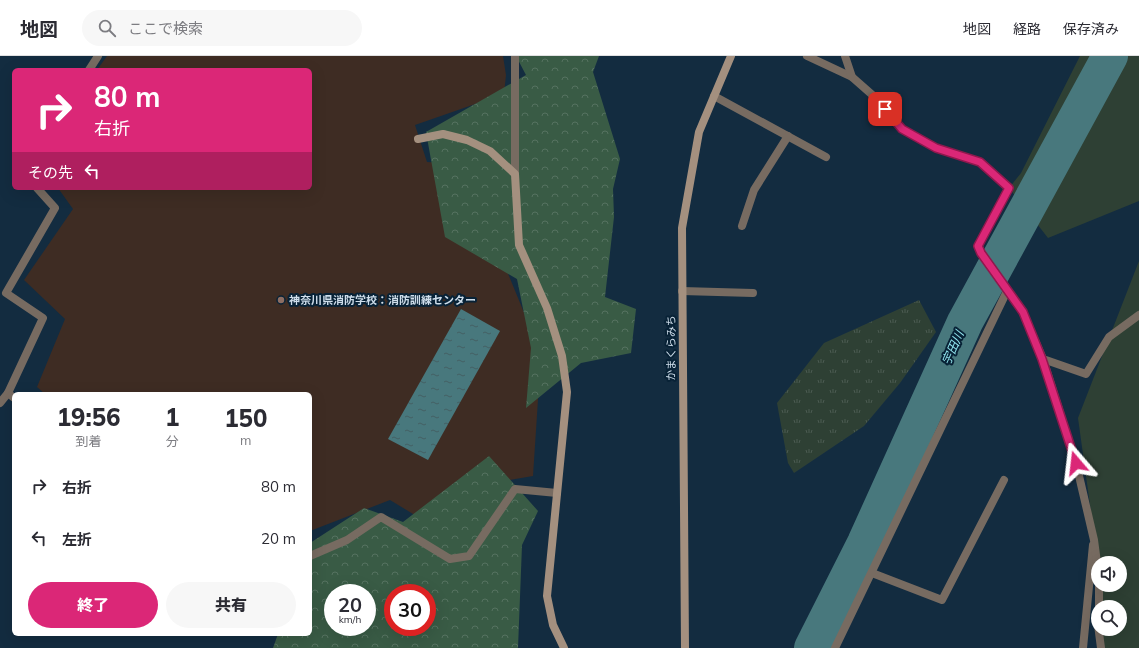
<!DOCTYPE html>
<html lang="ja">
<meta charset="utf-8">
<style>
body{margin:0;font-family:Mulish,"Noto Sans JP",sans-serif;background:#f7f7f7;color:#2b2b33;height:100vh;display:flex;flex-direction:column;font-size:15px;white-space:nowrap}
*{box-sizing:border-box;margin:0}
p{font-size:13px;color:#7c7c81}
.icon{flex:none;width:22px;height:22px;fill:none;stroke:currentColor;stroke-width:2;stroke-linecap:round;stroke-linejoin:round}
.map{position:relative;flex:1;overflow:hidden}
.side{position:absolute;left:12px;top:336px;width:300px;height:244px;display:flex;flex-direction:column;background:#fff;border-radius:6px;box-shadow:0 4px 16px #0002}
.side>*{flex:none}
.guide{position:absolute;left:12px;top:12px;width:300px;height:122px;border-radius:6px;box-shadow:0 4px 16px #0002;background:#db2777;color:#fff;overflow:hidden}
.buttons{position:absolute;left:1091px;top:500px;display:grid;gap:8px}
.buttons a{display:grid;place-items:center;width:36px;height:36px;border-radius:50%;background:#fff;box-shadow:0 4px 16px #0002;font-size:20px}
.speed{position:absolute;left:324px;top:528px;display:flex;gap:8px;font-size:20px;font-weight:700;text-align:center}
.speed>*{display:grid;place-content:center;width:52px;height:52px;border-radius:50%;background:#fff;box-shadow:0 4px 16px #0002;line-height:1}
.speed small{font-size:10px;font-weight:400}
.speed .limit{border:6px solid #d22;background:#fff;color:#111}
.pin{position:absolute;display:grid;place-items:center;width:34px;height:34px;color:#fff;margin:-17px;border-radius:8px;box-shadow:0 2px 6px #0006}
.me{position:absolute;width:44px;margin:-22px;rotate:343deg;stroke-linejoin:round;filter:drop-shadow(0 0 3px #0008)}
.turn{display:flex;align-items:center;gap:14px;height:84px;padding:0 16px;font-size:18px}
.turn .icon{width:52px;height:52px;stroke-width:2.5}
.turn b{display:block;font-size:28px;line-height:34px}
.then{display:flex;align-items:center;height:38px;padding:0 16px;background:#0003;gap:8px;font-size:15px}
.eta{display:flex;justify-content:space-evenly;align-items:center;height:68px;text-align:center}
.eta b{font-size:24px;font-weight:800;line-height:28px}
.button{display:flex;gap:8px;margin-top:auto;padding:8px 16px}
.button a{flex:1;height:46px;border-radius:24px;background:#db2777;color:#fff;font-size:16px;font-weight:800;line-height:46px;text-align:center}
.button a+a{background:#f7f7f7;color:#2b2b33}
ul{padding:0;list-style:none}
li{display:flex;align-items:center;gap:12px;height:52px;padding:0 16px}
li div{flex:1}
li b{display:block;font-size:15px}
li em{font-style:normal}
header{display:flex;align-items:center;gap:24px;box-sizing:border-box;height:56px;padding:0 20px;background:#fff;border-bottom:1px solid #e1e1e2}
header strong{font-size:19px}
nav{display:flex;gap:22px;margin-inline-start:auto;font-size:14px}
.search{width:280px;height:36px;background:#f7f7f7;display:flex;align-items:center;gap:10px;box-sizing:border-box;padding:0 14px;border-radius:22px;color:#7c7c81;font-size:15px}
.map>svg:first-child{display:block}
.education{fill:#3e2c23}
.grass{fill:url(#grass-tufts)}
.forest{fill:url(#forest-crowns);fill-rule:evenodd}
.green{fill:#2e4034}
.water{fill:url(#water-ripples)}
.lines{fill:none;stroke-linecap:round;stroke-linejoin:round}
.river{stroke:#48787d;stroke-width:36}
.lane{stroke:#776b61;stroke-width:8}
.street{stroke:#776b61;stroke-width:8}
.secondary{stroke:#a4907f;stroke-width:8}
.route-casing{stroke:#8e194d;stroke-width:10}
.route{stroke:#db2777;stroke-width:7}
.education-dot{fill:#8d6e63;stroke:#082236;stroke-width:1.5}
.labels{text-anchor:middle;stroke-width:4;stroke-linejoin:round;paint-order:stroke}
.poi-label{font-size:11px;font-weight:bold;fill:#cfdeeb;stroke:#082236;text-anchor:start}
.street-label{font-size:11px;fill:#cfdeeb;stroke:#082236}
.water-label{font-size:12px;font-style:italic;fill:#93e8f1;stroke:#082236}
</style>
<header>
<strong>地図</strong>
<div class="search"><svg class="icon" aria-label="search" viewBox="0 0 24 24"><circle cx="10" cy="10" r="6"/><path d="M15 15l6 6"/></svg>ここで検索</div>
<nav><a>地図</a><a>経路</a><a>保存済み</a></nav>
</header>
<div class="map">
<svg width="1139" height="592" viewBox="0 0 1139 592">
<defs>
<pattern id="grass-tufts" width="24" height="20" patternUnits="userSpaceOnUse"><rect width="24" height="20" fill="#2e4034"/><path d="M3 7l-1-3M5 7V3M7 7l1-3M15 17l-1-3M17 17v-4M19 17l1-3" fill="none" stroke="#4b5b52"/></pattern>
<pattern id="forest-crowns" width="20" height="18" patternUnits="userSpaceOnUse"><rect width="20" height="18" fill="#395b45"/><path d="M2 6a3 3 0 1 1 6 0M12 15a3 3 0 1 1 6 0" fill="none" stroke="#557260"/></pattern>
<pattern id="water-ripples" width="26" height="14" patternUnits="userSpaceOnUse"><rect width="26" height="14" fill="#48787d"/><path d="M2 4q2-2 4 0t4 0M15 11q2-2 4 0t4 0" fill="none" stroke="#446064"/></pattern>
</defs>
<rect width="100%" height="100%" fill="#132c40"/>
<path class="education" d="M107,0h396l3,19 -2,19 -89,31 12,37 36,2 78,190 -8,122 -41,7 -28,62 -74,-45 -80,31v-137h-265l-8,-7 28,-68 -41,-39 49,-71 -15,-21h252v-118h-213z"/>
<path class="grass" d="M919,244l17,32 -36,51 -36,43 -70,47 -6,-10 -11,-60 47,-60z"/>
<g class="forest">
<path d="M516,0h83l-6,16 27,87 -7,30 1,28 -9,80 31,12 -5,44 -50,10 -55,45 5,-60 -14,-69 -72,-42 -19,-105 100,-57z"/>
<path d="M489,400l49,55 -16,34 -4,103h-245l5,-14h32v-91l54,-35 39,14zM333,537h34v34h-34zM393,537h34v34h-34z"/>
</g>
<g class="green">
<path d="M1080,0h59v145l-91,37 -39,-50 12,-15z"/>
<path d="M1139,205v387h-38l-3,-19h22v-22h-21v-22h21v-22h-22l-20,-145z"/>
</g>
<path class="water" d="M461,253l39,22 -72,129 -40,-21z"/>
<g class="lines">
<path class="river" d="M812,592l53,-105 100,-221 145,-266"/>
<g class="lane">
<path d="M682,235l71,2"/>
<path d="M1043,303l43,15 23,-37 30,-22"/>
<path d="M0,347l8,-10"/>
<path d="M1083,592l10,-103"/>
</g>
<g class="street">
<path d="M807,0l45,21"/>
<path d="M845,0l7,21 25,22 25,30 34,19 44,14 29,26 -31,58 3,7 42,59 20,47 33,104 18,77 4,30"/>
<path d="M89,14l9,-14"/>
<path d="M714,40l112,61"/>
<path d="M515,118v-118"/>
<path d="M742,170l12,-36 34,-54"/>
<path d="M14,342l-6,-5 35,-75 -37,-25 49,-85 -18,-20"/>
<path d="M310,500l37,-16 34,-23 69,42 19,-3 46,-67 42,4"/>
<path d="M872,517l70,27 62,-120"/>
<path d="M1099,551v-22"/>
<path d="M1098,569l3,23"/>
<path d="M835,592l172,-357"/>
</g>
<g class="secondary">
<path d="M418,83l25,-5 24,6 23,11 25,23 4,71 28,63 15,48 5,36 -20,204 6,29 11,23"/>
<path d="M685,592l-3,-420 17,-96 32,-76"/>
</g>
</g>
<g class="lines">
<defs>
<path id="route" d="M885,53l17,20 34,19 44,14 29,26 -31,58 3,7 42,59 19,47 34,104"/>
</defs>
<use href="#route" class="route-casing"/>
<use href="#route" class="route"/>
</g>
<circle class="education-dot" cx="281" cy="244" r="4"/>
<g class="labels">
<g class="poi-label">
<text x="289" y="248">神奈川県消防学校：消防訓練センター</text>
</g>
<g class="street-label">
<text transform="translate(671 292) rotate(-90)" y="4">かまくらみち</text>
</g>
<g class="water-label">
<text transform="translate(953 292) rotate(-66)" y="4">宇田川</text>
</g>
</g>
</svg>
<div class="buttons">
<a><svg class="icon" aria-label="sound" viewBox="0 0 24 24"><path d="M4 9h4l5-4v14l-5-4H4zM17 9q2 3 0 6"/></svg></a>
<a><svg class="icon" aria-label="search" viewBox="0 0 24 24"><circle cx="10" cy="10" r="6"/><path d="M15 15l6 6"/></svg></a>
</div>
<div class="speed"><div>20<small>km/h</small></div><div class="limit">30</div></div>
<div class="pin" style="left:885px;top:53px;background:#d93025"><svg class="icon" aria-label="arrive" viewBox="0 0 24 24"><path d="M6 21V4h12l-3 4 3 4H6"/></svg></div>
<svg class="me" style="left:1076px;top:407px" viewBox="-20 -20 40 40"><path d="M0-17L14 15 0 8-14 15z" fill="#db2777" stroke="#fff" stroke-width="4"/></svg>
<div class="guide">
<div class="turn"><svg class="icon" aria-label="right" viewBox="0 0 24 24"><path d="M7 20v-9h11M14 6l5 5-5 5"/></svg><div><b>80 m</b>右折</div></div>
<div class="then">その先<svg class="icon" aria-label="left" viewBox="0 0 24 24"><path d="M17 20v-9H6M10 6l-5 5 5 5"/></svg></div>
</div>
<section class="side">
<div class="eta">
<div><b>19:56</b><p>到着</p></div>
<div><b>1</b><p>分</p></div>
<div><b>150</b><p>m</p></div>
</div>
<ul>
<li><svg class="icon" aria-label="right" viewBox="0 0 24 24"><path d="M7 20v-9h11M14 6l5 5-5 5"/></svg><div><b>右折</b></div><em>80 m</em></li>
<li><svg class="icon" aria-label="left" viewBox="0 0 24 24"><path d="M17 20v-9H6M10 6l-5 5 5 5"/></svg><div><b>左折</b></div><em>20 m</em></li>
</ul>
<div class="button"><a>終了</a><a>共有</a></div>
</section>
</div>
